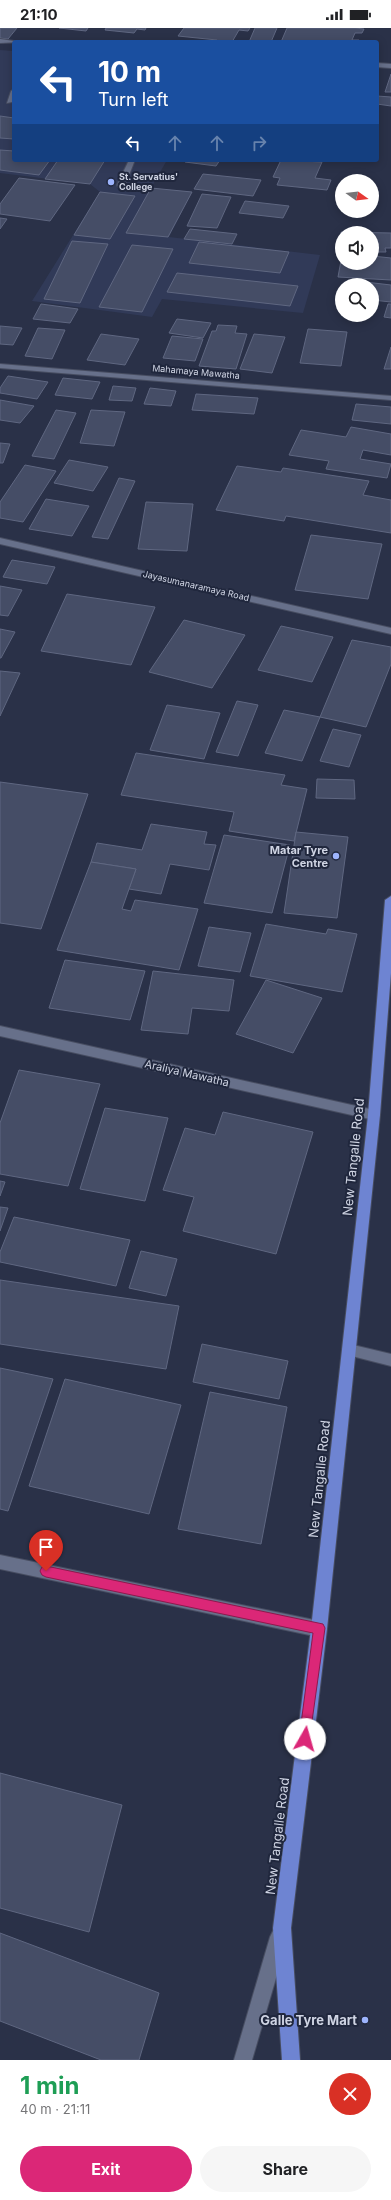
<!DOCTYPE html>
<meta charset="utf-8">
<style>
body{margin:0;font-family:Inter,sans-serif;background:#f6f6f6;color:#202124;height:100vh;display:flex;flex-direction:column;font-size:15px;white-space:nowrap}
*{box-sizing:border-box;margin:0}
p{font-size:13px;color:#757577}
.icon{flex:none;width:22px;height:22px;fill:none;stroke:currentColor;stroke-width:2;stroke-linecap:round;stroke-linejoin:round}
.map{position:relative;height:2032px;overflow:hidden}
.panel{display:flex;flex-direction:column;background:#fff;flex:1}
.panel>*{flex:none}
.guide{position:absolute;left:12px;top:12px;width:367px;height:122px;border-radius:4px;box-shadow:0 2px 10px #0003;background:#1a4fa0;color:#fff;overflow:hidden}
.needle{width:26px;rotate:104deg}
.fabs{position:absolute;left:335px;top:146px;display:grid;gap:8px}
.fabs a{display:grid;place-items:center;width:44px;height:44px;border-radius:50%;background:#fff;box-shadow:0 2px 10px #0003;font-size:20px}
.pin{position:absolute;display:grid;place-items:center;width:34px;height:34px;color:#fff;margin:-41px -17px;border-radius:50% 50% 50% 0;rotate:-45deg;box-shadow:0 0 4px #0007}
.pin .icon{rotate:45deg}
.me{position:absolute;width:44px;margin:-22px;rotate:7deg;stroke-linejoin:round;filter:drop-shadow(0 0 3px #0008)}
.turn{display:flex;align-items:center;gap:14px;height:84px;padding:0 20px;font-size:18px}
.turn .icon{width:52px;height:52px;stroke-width:2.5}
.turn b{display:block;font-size:28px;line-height:34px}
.lanes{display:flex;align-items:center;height:38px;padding:0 20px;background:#0003;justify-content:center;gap:20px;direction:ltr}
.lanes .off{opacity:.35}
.round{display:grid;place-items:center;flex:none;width:42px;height:42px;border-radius:21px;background:#f6f6f6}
.headline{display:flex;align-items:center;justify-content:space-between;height:68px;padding:0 20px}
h1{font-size:24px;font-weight:700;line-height:30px;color:#1e9e55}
.button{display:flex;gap:8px;margin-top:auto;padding:8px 20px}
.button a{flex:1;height:46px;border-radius:24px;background:#db2777;color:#fff;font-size:16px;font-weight:700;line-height:46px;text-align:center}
.button a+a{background:#f6f6f6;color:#202124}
.status{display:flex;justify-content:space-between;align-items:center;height:28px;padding:0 20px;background:#fff;direction:ltr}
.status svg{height:11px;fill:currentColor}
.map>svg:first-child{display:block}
.built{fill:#313a58}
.building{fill:#454d66;stroke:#5f6781}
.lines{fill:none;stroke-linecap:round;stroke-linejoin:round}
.minor-casing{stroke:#474d61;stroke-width:2}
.highway-casing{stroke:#474d61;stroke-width:2}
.minor{fill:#67708a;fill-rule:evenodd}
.highway{fill:#6e84d2;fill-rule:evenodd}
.route{fill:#db2777;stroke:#8e194d}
.poi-dot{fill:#9db4fd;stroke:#20273d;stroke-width:1.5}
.labels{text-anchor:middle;stroke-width:4;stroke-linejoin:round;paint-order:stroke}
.far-poi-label{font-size:9px;font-weight:bold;fill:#cfd4e3;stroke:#20273d;text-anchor:start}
.far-street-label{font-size:9px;fill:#cfd4e3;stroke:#20273d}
.poi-label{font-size:11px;font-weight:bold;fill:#cfd4e3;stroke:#20273d;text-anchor:end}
.street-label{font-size:11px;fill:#cfd4e3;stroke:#20273d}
.near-street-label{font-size:13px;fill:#cfd4e3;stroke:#20273d}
.near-poi-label{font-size:13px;font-weight:bold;fill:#cfd4e3;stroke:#20273d;text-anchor:end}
</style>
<div class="status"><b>21:10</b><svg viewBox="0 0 49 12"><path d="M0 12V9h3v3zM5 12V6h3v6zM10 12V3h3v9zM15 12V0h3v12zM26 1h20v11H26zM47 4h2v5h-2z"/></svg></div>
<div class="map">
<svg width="391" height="2032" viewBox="0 0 391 2032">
<rect width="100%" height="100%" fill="#2a3148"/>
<path class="built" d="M0,22l14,1v109h153l-16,28 41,4 -23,45 151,18 -17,58 -141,-14 -10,18 -120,-16 68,-109 -10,-8 -90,-11z"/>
<g class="building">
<path d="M0,0h17l-9,11 -8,-1z"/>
<path d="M59,0h29l-2,3z"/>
<path d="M106,0h40l-1,2 -8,-1 -3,4 -29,-3z"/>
<path d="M184,0h66l-2,3 -9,-1 -7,12h-16l1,-2 -39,-4z"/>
<path d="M255,0h22l-6,14h-22z"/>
<path d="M287,0h68l9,1 -2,4h-7l-3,7h7v2h-78z"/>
<path d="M391,46v18h-6z"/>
<path d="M377,68l14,1v9l-14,-2z"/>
<path d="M0,88l14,2v21l-14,-1z"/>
<path d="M0,122l14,1v9h36l-11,15 -39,-5z"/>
<path d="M58,132h47l-15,24 -45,-5z"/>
<path d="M186,132h34l-4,6 -31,-4z"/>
<path d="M281,132l41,2 -7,16 16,2 -4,10 -50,-5 3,-7 -7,-1z"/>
<path d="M203,146l58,6 -8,16 -59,-7z"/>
<path d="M19,150l56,7 -25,36 -50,-7v-10z"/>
<path d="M151,160l41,4 -24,45 -42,-4z"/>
<path d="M100,164l35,4 -25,43 -36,-4z"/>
<path d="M202,166l29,3 -14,31 -30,-2z"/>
<path d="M245,173l44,5 -6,12 -44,-5z"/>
<path d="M0,190l7,1 -7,10z"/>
<path d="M190,201l47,5 -5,10 -48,-5z"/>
<path d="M341,204l50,1v15h-6l1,4h-14v-19h-30l-1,14z"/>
<path d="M72,213l36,3 -28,59 -36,-4z"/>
<path d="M199,214l90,10 -9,21 -91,-10z"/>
<path d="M132,217l41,4 -31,63 -43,-5z"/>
<path d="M342,227v8h30v-7l19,2v22l-53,-3z"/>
<path d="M177,245l121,13 -8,20 -123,-14z"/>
<path d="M348,252l43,5v17l-19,-2v-15h-26z"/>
<path d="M41,276l37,5 -8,14 -37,-4z"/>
<path d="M388,276h3v14l-7,-1z"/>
<path d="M177,291l34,4 -8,15 -34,-5z"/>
<path d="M218,297l19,1 -2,7 12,1 -11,35 -37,-3 13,-35h4z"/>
<path d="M0,298l22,2 -9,17 -13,-1z"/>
<path d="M38,300l27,2 -13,29 -27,-3z"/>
<path d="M308,301l39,3 -6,34 -41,-3z"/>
<path d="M101,306l38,5 -14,26 -38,-5z"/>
<path d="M254,306l31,3 -13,36 -32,-4z"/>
<path d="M172,308l31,3 -8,22 -32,-3z"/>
<path d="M391,319v22h-7z"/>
<path d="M8,348l40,6 -11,17 -37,-6v-5z"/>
<path d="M63,350l37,4 -8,17 -37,-4z"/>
<path d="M113,358l23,2 -4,13 -23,-1z"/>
<path d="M150,360l26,3 -5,15 -27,-2z"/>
<path d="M196,366l62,4 -4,16 -62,-4z"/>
<path d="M0,372l34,6 -14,17 -20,-3z"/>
<path d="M356,376l35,3v17l-39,-4z"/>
<path d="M56,382l20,3 -22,46 -22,-3z"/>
<path d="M91,382l34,2 -11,34 -34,-3z"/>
<path d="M351,399l40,7v21l-28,-5 -3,9 31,5 -4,14 -61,-9 3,-8 -40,-6 12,-25 45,7z"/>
<path d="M0,415l10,1 -7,19h-3z"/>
<path d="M69,432l39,7 -15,24 -39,-8z"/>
<path d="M25,437l31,6 -33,51 -23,-4v-16z"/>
<path d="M237,438l44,6 2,-4 86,13 -6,14 28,5v33l-105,-17 -2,5 -68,-11z"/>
<path d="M119,450l16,3 -27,58 -16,-2z"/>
<path d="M46,471l43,7 -17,30 -43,-7z"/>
<path d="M146,474l47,2 -6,47 -49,-2z"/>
<path d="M311,507l71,9 -14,55 -73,-9z"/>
<path d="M12,532l43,7 -8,17 -44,-7z"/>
<path d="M0,558l22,4 -14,26 -8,-1z"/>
<path d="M67,566l88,13 -24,58 -90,-14z"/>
<path d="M184,592l61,15 -33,53 -63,-16z"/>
<path d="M281,598l52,11 -21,45 -54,-12z"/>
<path d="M0,601l15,3 -14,26h-1z"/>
<path d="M352,612l39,7v17l-25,63 -46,-10z"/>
<path d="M0,643l20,2 -20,43z"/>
<path d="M237,673l21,4 -20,51 -22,-4z"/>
<path d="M167,677l53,8 -16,46 -54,-9z"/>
<path d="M284,682l36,7 -18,44 -37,-8z"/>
<path d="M333,701l28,6 -12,32 -29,-6z"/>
<path d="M136,725l149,22 -4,10 26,4 -13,52 -65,-10 5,-19 -113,-17z"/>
<path d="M317,751l37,1 1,19 -39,-1z"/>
<path d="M0,754l88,12 -47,135 -41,-6z"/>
<path d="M151,796l56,8 -3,12 12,1 -7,25 -39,-6 -9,30 -32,-5 7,-20 -45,-7 6,-19 45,7z"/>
<path d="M296,804l52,5 -11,81 -53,-5z"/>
<path d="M224,807l66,10 -18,68 -68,-10z"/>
<path d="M91,834l45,7 -14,40 9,2 4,-11 63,9 -19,61 -122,-20z"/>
<path d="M266,896l60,10 2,-5 29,5 -15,58 -92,-16z"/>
<path d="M209,899l42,6 -11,39 -42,-6z"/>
<path d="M65,932l80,11 -15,49 -81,-12z"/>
<path d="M153,943l81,9 -5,31 -37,-3 -4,26 -47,-4z"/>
<path d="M266,952l56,18 -29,55 -57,-19z"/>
<path d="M19,1042l81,14 -32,102 -68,-12v-51z"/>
<path d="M105,1080l63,10 -23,83 -65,-12z"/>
<path d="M223,1084l90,20 -37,122 -93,-23 11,-34 -31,-7 22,-62 30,7z"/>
<path d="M0,1153l5,1 -5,14z"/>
<path d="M0,1179l8,1 -8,23z"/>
<path d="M14,1189l116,23 -14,46 -116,-24v-10z"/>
<path d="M141,1223l36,8 -11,37 -37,-8z"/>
<path d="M0,1252l179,26 -13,63 -166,-25z"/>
<path d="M202,1316l86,17 -9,38 -86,-17z"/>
<path d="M0,1340l53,11 -45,132 -8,-2z"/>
<path d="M65,1351l116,26 -32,109 -120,-28z"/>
<path d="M210,1364l77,15 -26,137 -83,-15z"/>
<path d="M0,1745l122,32 -33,127 -89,-24z"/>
<path d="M0,1905l159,60 -20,67h-38l-101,-39z"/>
</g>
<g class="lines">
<defs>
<g id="minor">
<path d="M0,11l21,3 -21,1z"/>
<path d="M377,35l14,1v4l-14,-1z"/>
<path d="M14,61l-2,13 -5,1 4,-12z"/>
<path d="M129,132h6l-10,25 -7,2 -1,-2z"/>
<path d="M0,336l391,32v4l-391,-32z"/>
<path d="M0,510l391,90v6l-391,-90z"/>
<path d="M0,998l374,84 4,2 2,3 -2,3 -4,2 -374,-84z"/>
<path d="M349,1316l42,10v12l-47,-12 -2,-4 2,-4z"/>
<path d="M0,1527l319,66 5,3 3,5 -3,5 -5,3 -319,-68z"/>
<path d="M279,1900l6,3 3,6 -36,123h-18l36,-123 3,-6z"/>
</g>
<path id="highway" d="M391,868v77l-11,142 -53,514 -36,299 9,132h-18l-9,-132 38,-299 57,-514 17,-215z"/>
</defs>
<use href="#minor" class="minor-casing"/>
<use href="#highway" class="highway-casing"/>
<use href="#minor" class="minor"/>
<use href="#highway" class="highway"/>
</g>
<path class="route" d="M46,1538l277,58 2,4 -16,115 -4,2 -4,-2 -2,-4 14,-106 -267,-56 -4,-2 -2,-4 2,-4z"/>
<g class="poi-dot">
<circle cx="111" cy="154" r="4"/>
<circle cx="336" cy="828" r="4"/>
<circle cx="365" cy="1992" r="4"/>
</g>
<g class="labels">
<g class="far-poi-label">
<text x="119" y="152">St. Servatius'<tspan x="119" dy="10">College</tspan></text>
</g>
<g class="far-street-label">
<text transform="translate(196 344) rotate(5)" y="3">Mahamaya Mawatha</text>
<text transform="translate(196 558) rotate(13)" y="3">Jayasumanaramaya Road</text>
</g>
<g class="poi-label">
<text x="328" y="826">Matar Tyre<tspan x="328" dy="13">Centre</tspan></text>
</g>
<g class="street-label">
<text transform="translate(187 1045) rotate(13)" y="4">Araliya Mawatha</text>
</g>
<g class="near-street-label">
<text transform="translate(353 1129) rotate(-84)" y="5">New Tangalle Road</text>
<text transform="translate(319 1451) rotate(-84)" y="5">New Tangalle Road</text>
<text transform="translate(277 1808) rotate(-83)" y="5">New Tangalle Road</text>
</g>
<g class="near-poi-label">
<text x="357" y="1997">Galle Tyre Mart</text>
</g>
</g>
</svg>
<div class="fabs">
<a><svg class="needle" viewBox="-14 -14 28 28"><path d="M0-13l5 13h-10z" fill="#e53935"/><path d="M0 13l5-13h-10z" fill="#757577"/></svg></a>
<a><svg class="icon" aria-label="sound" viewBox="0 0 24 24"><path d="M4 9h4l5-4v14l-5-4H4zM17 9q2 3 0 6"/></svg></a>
<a><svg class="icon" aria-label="search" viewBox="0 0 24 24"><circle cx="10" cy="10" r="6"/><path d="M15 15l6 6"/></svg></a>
</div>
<div class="pin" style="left:46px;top:1543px;background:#d93025"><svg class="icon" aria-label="arrive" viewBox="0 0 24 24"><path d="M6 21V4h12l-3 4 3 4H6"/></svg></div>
<svg class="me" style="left:305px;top:1711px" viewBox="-20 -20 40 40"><circle r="19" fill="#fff"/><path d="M0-13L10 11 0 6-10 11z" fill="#db2777"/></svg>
<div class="guide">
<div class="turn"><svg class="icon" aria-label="left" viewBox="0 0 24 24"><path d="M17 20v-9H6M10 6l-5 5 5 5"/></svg><div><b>10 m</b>Turn left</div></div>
<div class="lanes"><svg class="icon" aria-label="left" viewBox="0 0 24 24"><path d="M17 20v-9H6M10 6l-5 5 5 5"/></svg><svg class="icon off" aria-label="ahead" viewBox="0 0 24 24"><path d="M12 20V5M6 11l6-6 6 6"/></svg><svg class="icon off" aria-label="ahead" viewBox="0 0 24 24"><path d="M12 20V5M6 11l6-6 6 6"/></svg><svg class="icon off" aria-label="right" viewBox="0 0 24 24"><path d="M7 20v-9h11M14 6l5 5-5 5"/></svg></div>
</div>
</div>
<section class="panel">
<div class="headline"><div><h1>1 min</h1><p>40 m · 21:11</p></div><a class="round" style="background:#d93025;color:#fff"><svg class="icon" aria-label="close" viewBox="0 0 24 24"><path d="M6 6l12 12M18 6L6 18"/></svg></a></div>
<div class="button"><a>Exit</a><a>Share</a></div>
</section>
